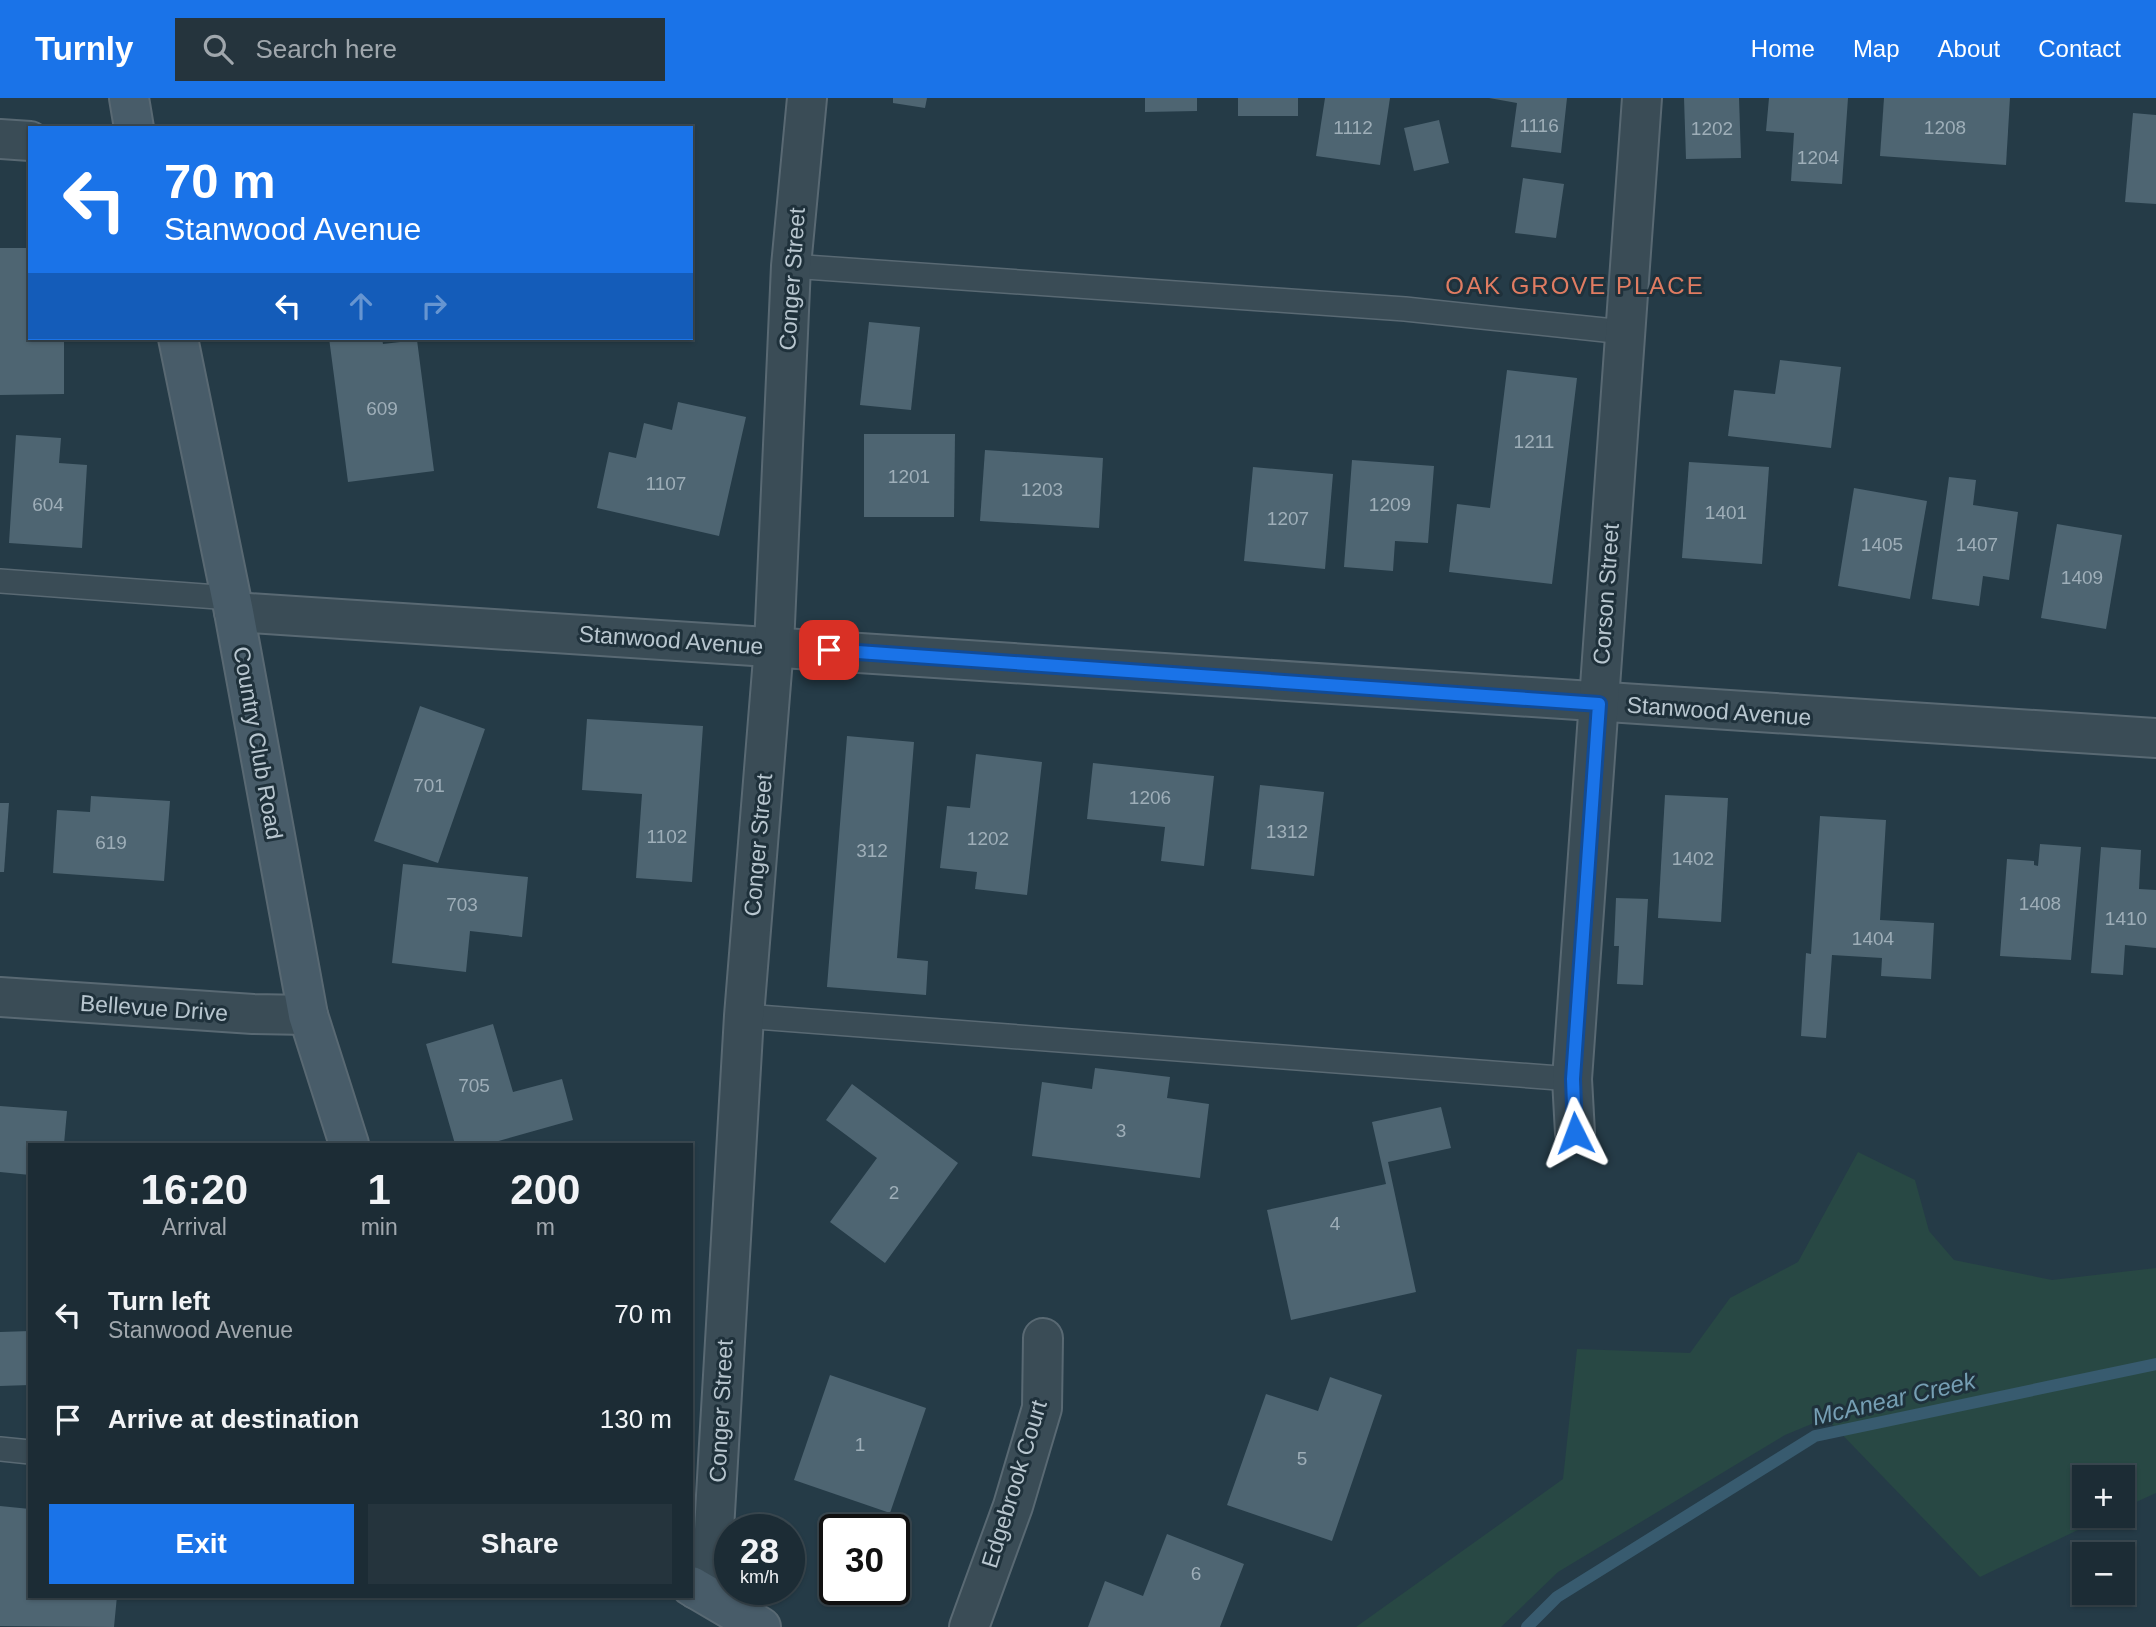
<!DOCTYPE html>
<meta charset="utf-8">
<style>
body{margin:0;font-family:Arial,sans-serif;background:#25343d;color:#f1f3f6;height:100vh;display:flex;flex-direction:column;font-size:26px;white-space:nowrap}
*{box-sizing:border-box;margin:0}
p{font-size:23px;color:#a0a7ad}
.icon{flex:none;width:38px;height:38px;fill:none;stroke:currentColor;stroke-width:2;stroke-linecap:round;stroke-linejoin:round}
.map{position:relative;flex:1;overflow:hidden}
.panel{position:absolute;left:28px;top:1045px;width:665px;height:455px;display:flex;flex-direction:column;background:#1c2c35;border-radius:0px;box-shadow:0 2px 5px #0004,0 0 0 2px #3a4850}
.panel>*{flex:none}
.top-card{position:absolute;left:28px;top:28px;width:665px;height:214px;border-radius:0px;box-shadow:0 2px 5px #0004,0 0 0 2px #3a4850;background:#1a73e8;color:#fff;overflow:hidden}
.fabs{position:absolute;left:2072px;top:1367px;display:grid;gap:14px}
.fabs a{display:grid;place-items:center;width:63px;height:63px;border-radius:0px;background:#1c2c35;box-shadow:0 2px 5px #0004,0 0 0 2px #3a4850;font-size:35px}
.speed{position:absolute;left:714px;top:1416px;display:flex;gap:14px;font-size:35px;font-weight:700;text-align:center}
.speed>*{display:grid;place-content:center;width:91px;height:91px;border-radius:50%;background:#1c2c35;box-shadow:0 2px 5px #0004,0 0 0 2px #3a4850;line-height:1}
.speed small{font-size:18px;font-weight:400}
.speed .limit{border:4px solid #111;border-radius:10px;background:#fff;color:#111}
.pin{position:absolute;display:grid;place-items:center;width:60px;height:60px;color:#fff;margin:-30px;border-radius:14px;box-shadow:0 4px 10px #0006}
.me{position:absolute;width:77px;margin:-38px;rotate:357deg;stroke-linejoin:round;filter:drop-shadow(0 0 5px #0008)}
.turn{display:flex;align-items:center;gap:24px;height:147px;padding:0 21px;font-size:32px}
.turn .icon{width:91px;height:91px;stroke-width:2.5}
.turn b{display:block;font-size:49px;line-height:60px}
.lanes{display:flex;align-items:center;height:66px;padding:0 21px;background:#0003;justify-content:center;gap:35px;direction:ltr}
.lanes .off{opacity:.35}
.eta{display:flex;justify-content:space-evenly;align-items:center;height:119px;text-align:center}
.eta b{font-size:42px;font-weight:600;line-height:49px}
.action{display:flex;gap:14px;margin-top:auto;padding:14px 21px}
.action a{flex:1;height:80px;border-radius:0px;background:#1a73e8;color:#fff;font-size:28px;font-weight:600;line-height:80px;text-align:center}
.action a+a{background:#25343d;color:#f1f3f6}
ul{padding:0;list-style:none}
li{display:flex;align-items:center;gap:21px;height:105px;padding:0 21px}
li div{flex:1}
li b{display:block;font-size:26px}
li em{font-style:normal}
header{display:flex;align-items:center;gap:42px;box-sizing:border-box;height:98px;padding:0 35px;background:#1a73e8;color:#fff}
header strong{font-size:33px}
nav{display:flex;gap:38px;margin-inline-start:auto;font-size:24px}
.search{width:490px;height:63px;background:#25343d;display:flex;align-items:center;gap:18px;box-sizing:border-box;padding:0 24px;border-radius:0px;color:#a0a7ad;font-size:26px}
.map>svg:first-child{display:block}
.green{fill:#284844}
.lines{fill:none;stroke-linecap:round;stroke-linejoin:round}
.stream{stroke:#385b6f;stroke-width:12}
.building{fill:#4e6572}
.lane-casing{stroke:#596973;stroke-width:26}
.street-casing{stroke:#596973;stroke-width:42}
.secondary-casing{stroke:#596973;stroke-width:42}
.lane{stroke:#3a4c56;stroke-width:23}
.street{stroke:#3a4c56;stroke-width:38}
.secondary{stroke:#485c69;stroke-width:38}
.route-casing{stroke:#114b97;stroke-width:18}
.route{stroke:#1a73e8;stroke-width:12}
.labels{text-anchor:middle;stroke-width:6;stroke-linejoin:round;paint-order:stroke}
.number-label{font-size:19px;fill:#9eaeb8}
.street-label{font-size:23px;fill:#b8c6cf;stroke:#1f313b}
.neighbourhood-label{font-size:24px;letter-spacing:2px;fill:#e07c62;stroke:#1f313b}
.water-label{font-size:24px;font-style:italic;fill:#769fb4;stroke:#1f313b}
</style>
<header>
<strong>Turnly</strong>
<div class="search"><svg class="icon" aria-label="search" viewBox="0 0 24 24"><circle cx="10" cy="10" r="6"/><path d="M15 15l6 6"/></svg>Search here</div>
<nav><a>Home</a><a>Map</a><a>About</a><a>Contact</a></nav>
</header>
<div class="map">
<svg width="2156" height="1529" viewBox="0 0 2156 1529">
<rect width="100%" height="100%" fill="#253b47"/>
<path class="green" d="M1858,1054l57,28 14,51 25,29 98,20 104,-12v225l-33,15v-31h-39v39h23l-127,61 -154,-159 -41,17 -227,137 -57,55h-145l207,-148 14,-130 113,4 40,-55 68,-36z"/>
<g class="lines">
<path class="stream" d="M1527,1529l30,-30 258,-161 341,-72"/>
</g>
<g class="building">
<path d="M893,0h34l-2,10 -32,-5z"/>
<path d="M1145,0h52v13l-52,1z"/>
<rect x="1238" y="0" width="60" height="18"/>
<path d="M1325,0h65l-10,67 -64,-9z"/>
<path d="M1489,0h78l-6,55 -50,-6 6,-44z"/>
<path d="M1684,0h55l2,60 -55,1z"/>
<path d="M1769,0h79l-6,86 -51,-3 3,-48 -28,-2z"/>
<path d="M1884,0h126l-4,67 -126,-9z"/>
<path d="M2133,15l23,2v89l-31,-2z"/>
<path d="M1439,22l10,43 -35,8 -10,-43z"/>
<path d="M1523,80l41,6 -8,54 -41,-5z"/>
<path d="M0,150h30v90h34v56l-64,1z"/>
<path d="M869,224l51,5 -9,83 -51,-5z"/>
<path d="M329,240h53l1,6 34,-4 17,131 -86,11z"/>
<path d="M1780,262l61,7 -10,81 -103,-12 6,-46 41,4z"/>
<path d="M1507,272l70,8 -25,206 -103,-12 8,-68 33,4z"/>
<path d="M678,304l68,15 -27,119 -122,-28 12,-56 27,6 8,-35 28,7z"/>
<path d="M864,336h91l-1,83h-90z"/>
<path d="M16,337l45,3 -2,25 28,2 -5,83 -73,-5z"/>
<path d="M985,352l118,8 -4,70 -119,-7z"/>
<path d="M1352,362l82,6 -6,77 -33,-2 -2,30 -49,-4z"/>
<path d="M1689,364l80,5 -7,97 -80,-6z"/>
<path d="M1253,369l80,7 -8,95 -81,-8z"/>
<path d="M1949,379l27,3 -3,25 45,7 -9,68 -26,-4 -4,30 -47,-7z"/>
<path d="M1854,390l73,13 -17,98 -72,-13z"/>
<path d="M2057,426l65,11 -16,94 -65,-11z"/>
<path d="M420,608l65,23 -47,134 -64,-22z"/>
<path d="M587,621l116,7 -11,156 -56,-4 6,-84 -60,-4z"/>
<path d="M847,638l67,6 -17,216 31,3 -2,34 -99,-8z"/>
<path d="M976,656l66,8 -15,133 -52,-6 2,-17 -37,-4 7,-62 23,2z"/>
<path d="M1093,665l121,13 -10,90 -43,-5 4,-34 -78,-8z"/>
<path d="M1260,687l64,7 -10,84 -63,-7z"/>
<path d="M1665,697l63,3 -7,124 -63,-4z"/>
<path d="M91,698l79,5 -6,80 -111,-8 4,-63 33,2z"/>
<path d="M0,705h9l-5,69h-4z"/>
<path d="M1820,718l66,4 -6,100 54,3 -3,56 -50,-3 1,-18 -50,-3 -6,83 -25,-2 5,-83 5,1z"/>
<path d="M2040,746l41,3 -10,113 -71,-4 7,-97 27,2v4l4,1z"/>
<path d="M2101,749l40,3 -2,39 17,1v58l-31,-3 -2,30 -32,-2z"/>
<path d="M403,766l125,13 -6,60 -52,-6 -4,41 -74,-9z"/>
<path d="M1616,800l32,1 -5,86 -26,-1 2,-38h-5z"/>
<path d="M493,926l20,68 49,-13 11,41 -85,24h-33l-29,-100z"/>
<path d="M1095,970l75,9 -3,21 42,6 -9,74 -168,-22 10,-74 50,7z"/>
<path d="M852,986l106,79 -73,100 -55,-41 47,-64 -51,-38z"/>
<path d="M0,1008l67,5 -3,33h-34v31l-30,-3z"/>
<path d="M1441,1009l10,41 -63,14 28,130 -125,28 -24,-110 119,-26 -14,-62z"/>
<path d="M30,1233v54l-30,1v-54z"/>
<path d="M830,1277l96,33 -36,105 -96,-33z"/>
<path d="M1330,1279l52,18 -50,146 -105,-36 39,-111 52,17z"/>
<path d="M0,1408l30,3v87h87l-3,31 -114,-1z"/>
<path d="M1167,1436l77,30 -24,63h-132l17,-46 38,15z"/>
</g>
<g class="lines">
<defs>
<g id="lane">
<path d="M791,168l614,43 219,23"/>
<path d="M0,483l231,17"/>
<path d="M744,918l828,63"/>
<path d="M0,1351l30,3"/>
</g>
<g id="street">
<path d="M0,41l30,2"/>
<path d="M234,514l1922,126"/>
<path d="M0,899l253,17 55,1"/>
<path d="M1575,1035l-3,-54 70,-981"/>
<path d="M696,1491l17,-42 31,-531 30,-370 17,-380 16,-168"/>
<path d="M969,1529l44,-121 29,-98 1,-70"/>
</g>
<g id="secondary">
<path d="M129,0l5,30"/>
<path d="M178,240l56,274 74,403 41,129"/>
<path d="M691,1488l70,41"/>
</g>
</defs>
<use href="#lane" class="lane-casing"/>
<use href="#street" class="street-casing"/>
<use href="#secondary" class="secondary-casing"/>
<use href="#lane" class="lane"/>
<use href="#street" class="street"/>
<use href="#secondary" class="secondary"/>
</g>
<g class="lines">
<defs>
<path id="route" d="M829,552l770,54 -26,375 2,54"/>
</defs>
<use href="#route" class="route-casing"/>
<use href="#route" class="route"/>
</g>
<g class="labels">
<g class="number-label">
<text x="1539" y="34">1116</text>
<text x="1353" y="36">1112</text>
<text x="1945" y="36">1208</text>
<text x="1712" y="37">1202</text>
<text x="1818" y="66">1204</text>
<text x="382" y="317">609</text>
<text x="1534" y="350">1211</text>
<text x="909" y="385">1201</text>
<text x="666" y="392">1107</text>
<text x="1042" y="398">1203</text>
<text x="48" y="413">604</text>
<text x="1390" y="413">1209</text>
<text x="1726" y="421">1401</text>
<text x="1288" y="427">1207</text>
<text x="1882" y="453">1405</text>
<text x="1977" y="453">1407</text>
<text x="2082" y="486">1409</text>
<text x="429" y="694">701</text>
<text x="1150" y="706">1206</text>
<text x="1287" y="740">1312</text>
<text x="667" y="745">1102</text>
<text x="988" y="747">1202</text>
<text x="111" y="751">619</text>
<text x="872" y="759">312</text>
<text x="1693" y="767">1402</text>
<text x="2040" y="812">1408</text>
<text x="462" y="813">703</text>
<text x="2126" y="827">1410</text>
<text x="1873" y="847">1404</text>
<text x="474" y="994">705</text>
<text x="1121" y="1039">3</text>
<text x="894" y="1101">2</text>
<text x="1335" y="1132">4</text>
<text x="860" y="1353">1</text>
<text x="1302" y="1367">5</text>
<text x="1196" y="1482">6</text>
</g>
<g class="street-label">
<text transform="translate(792 181) rotate(-86)" y="8">Conger Street</text>
<text transform="translate(1606 496) rotate(-86)" y="8">Corson Street</text>
<text transform="translate(671 542) rotate(4)" y="8">Stanwood Avenue</text>
<text transform="translate(1719 613) rotate(4)" y="8">Stanwood Avenue</text>
<text transform="translate(258 645) rotate(80)" y="8">Country Club Road</text>
<text transform="translate(758 747) rotate(-85)" y="8">Conger Street</text>
<text transform="translate(154 910) rotate(4)" y="8">Bellevue Drive</text>
<text transform="translate(721 1313) rotate(-87)" y="8">Conger Street</text>
<text transform="translate(1014 1386) rotate(-73)" y="8">Edgebrook Court</text>
</g>
<g class="neighbourhood-label">
<text x="1575" y="196">OAK GROVE PLACE</text>
</g>
<g class="water-label">
<text transform="translate(1894 1301) rotate(-13)" y="8">McAnear Creek</text>
</g>
</g>
</svg>
<div class="fabs">
<a>+</a>
<a>−</a>
</div>
<div class="speed"><div>28<small>km/h</small></div><div class="limit">30</div></div>
<div class="pin" style="left:829px;top:552px;background:#d93025"><svg class="icon" aria-label="arrive" viewBox="0 0 24 24"><path d="M6 21V4h12l-3 4 3 4H6"/></svg></div>
<svg class="me" style="left:1575px;top:1035px" viewBox="-20 -20 40 40"><path d="M0-17L14 15 0 8-14 15z" fill="#1a73e8" stroke="#fff" stroke-width="4"/></svg>
<div class="top-card">
<div class="turn"><svg class="icon" aria-label="left" viewBox="0 0 24 24"><path d="M17 20v-9H6M10 6l-5 5 5 5"/></svg><div><b>70 m</b>Stanwood Avenue</div></div>
<div class="lanes"><svg class="icon" aria-label="left" viewBox="0 0 24 24"><path d="M17 20v-9H6M10 6l-5 5 5 5"/></svg><svg class="icon off" aria-label="ahead" viewBox="0 0 24 24"><path d="M12 20V5M6 11l6-6 6 6"/></svg><svg class="icon off" aria-label="right" viewBox="0 0 24 24"><path d="M7 20v-9h11M14 6l5 5-5 5"/></svg></div>
</div>
<section class="panel">
<div class="eta">
<div><b>16:20</b><p>Arrival</p></div>
<div><b>1</b><p>min</p></div>
<div><b>200</b><p>m</p></div>
</div>
<ul>
<li><svg class="icon" aria-label="left" viewBox="0 0 24 24"><path d="M17 20v-9H6M10 6l-5 5 5 5"/></svg><div><b>Turn left</b><p>Stanwood Avenue</p></div><em>70 m</em></li>
<li><svg class="icon" aria-label="arrive" viewBox="0 0 24 24"><path d="M6 21V4h12l-3 4 3 4H6"/></svg><div><b>Arrive at destination</b></div><em>130 m</em></li>
</ul>
<div class="action"><a>Exit</a><a>Share</a></div>
</section>
</div>
